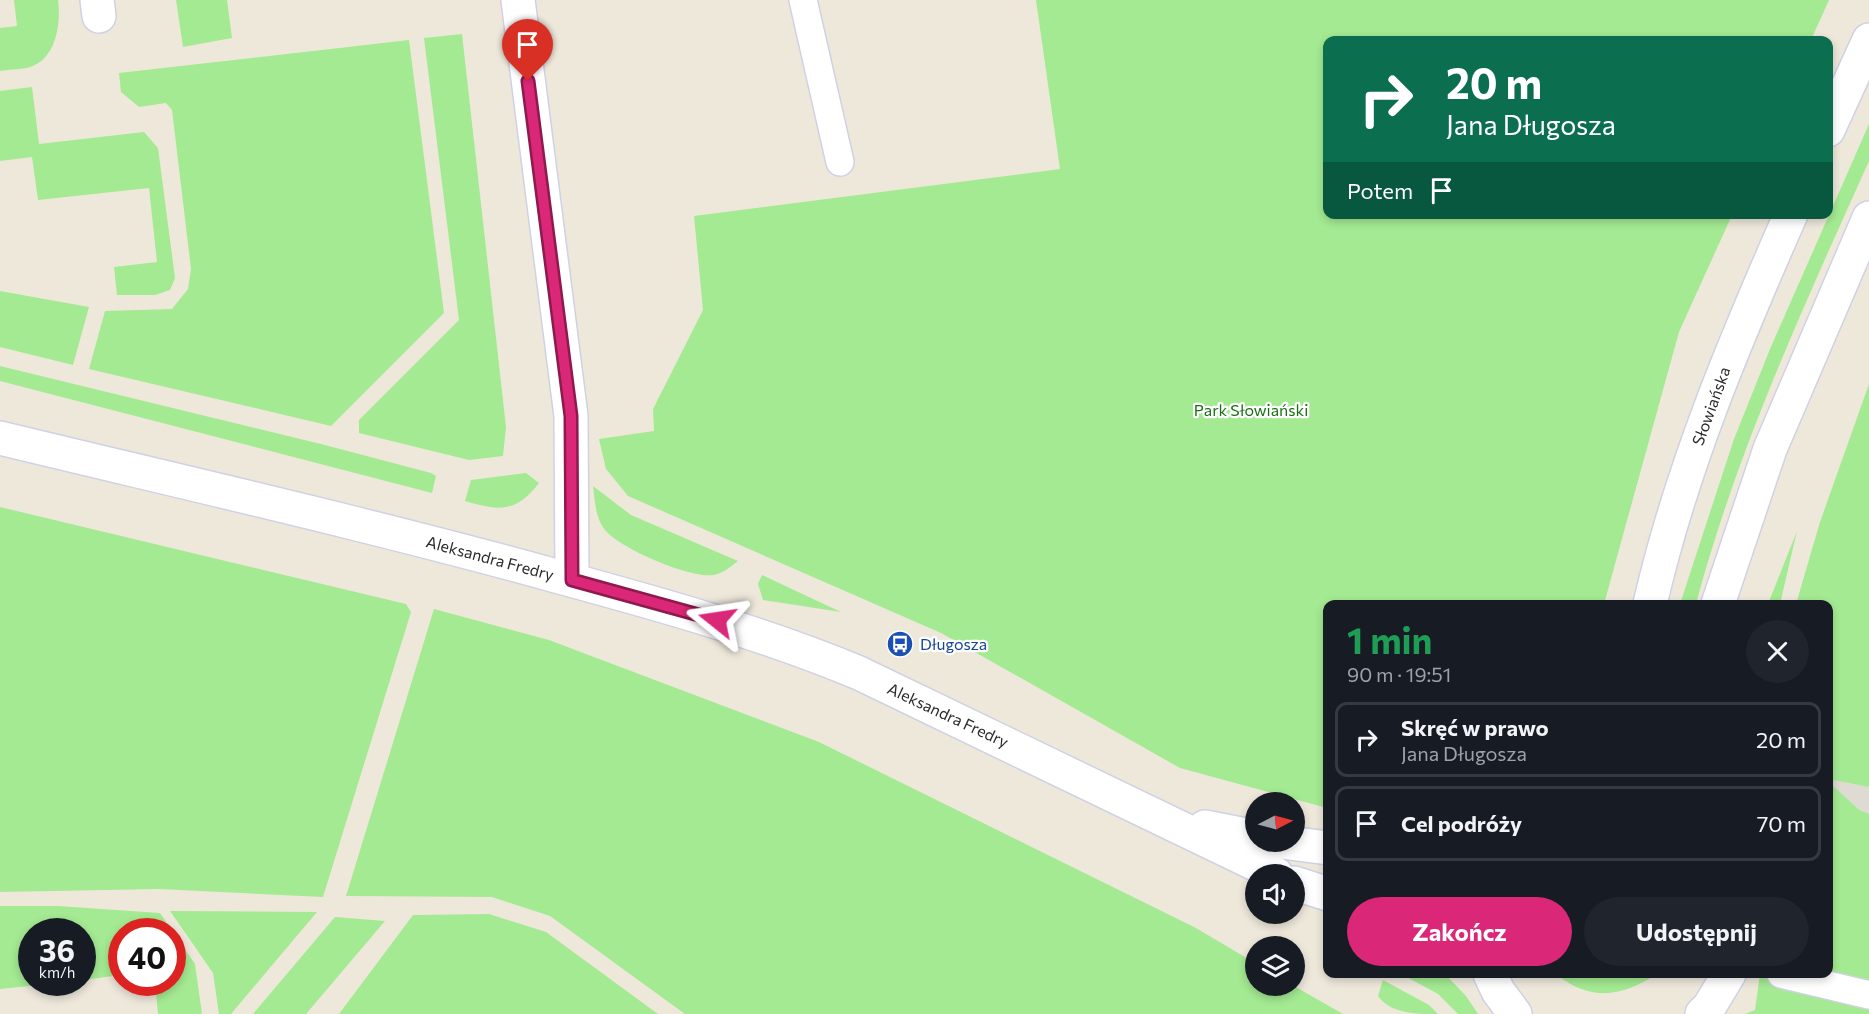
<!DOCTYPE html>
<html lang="pl">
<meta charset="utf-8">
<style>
body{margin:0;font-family:Commissioner,sans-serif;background:#20242c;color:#f1f3f6;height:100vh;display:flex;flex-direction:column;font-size:22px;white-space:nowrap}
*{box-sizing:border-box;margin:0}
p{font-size:20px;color:#9ea1a6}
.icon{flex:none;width:33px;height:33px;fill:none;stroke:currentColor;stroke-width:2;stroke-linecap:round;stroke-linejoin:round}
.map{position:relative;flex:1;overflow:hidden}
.drawer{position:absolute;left:1323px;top:600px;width:510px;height:378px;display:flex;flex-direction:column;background:#171b24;border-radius:12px;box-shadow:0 3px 9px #0003}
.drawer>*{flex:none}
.top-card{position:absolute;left:1323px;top:36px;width:510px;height:183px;border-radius:12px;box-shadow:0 3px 9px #0003;background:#0b6e4f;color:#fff;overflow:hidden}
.needle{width:39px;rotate:84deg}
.controls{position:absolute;left:1245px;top:792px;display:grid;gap:12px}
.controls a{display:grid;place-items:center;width:60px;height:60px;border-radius:50%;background:#171b24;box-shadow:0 3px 9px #0003;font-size:30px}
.speed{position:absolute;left:18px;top:918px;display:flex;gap:12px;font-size:30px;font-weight:700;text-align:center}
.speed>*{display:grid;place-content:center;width:78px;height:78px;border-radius:50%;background:#171b24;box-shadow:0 3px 9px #0003;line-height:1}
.speed small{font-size:15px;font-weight:400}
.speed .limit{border:9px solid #d22;background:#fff;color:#111}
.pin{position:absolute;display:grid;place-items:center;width:51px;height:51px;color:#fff;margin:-62px -26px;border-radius:50% 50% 50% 0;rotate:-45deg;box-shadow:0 0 6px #0007}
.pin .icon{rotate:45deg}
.me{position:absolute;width:66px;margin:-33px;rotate:285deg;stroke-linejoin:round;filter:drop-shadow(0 0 4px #0008)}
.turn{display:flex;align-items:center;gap:21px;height:126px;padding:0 24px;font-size:27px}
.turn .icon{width:78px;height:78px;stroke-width:2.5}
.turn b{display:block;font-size:42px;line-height:51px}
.then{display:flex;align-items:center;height:57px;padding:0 24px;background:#0003;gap:12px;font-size:22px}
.round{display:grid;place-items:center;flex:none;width:63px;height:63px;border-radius:32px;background:#20242c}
.head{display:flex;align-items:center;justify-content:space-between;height:102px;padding:0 24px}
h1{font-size:36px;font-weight:700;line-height:45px;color:#1e9e55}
.button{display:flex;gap:12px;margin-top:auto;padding:12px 24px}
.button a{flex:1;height:69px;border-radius:36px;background:#db2777;color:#fff;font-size:24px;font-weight:700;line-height:69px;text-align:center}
.button a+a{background:#20242c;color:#f1f3f6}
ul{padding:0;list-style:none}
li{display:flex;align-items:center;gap:18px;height:75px;margin:0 12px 9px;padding:0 12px;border:3px solid #363941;border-radius:12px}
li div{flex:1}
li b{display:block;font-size:22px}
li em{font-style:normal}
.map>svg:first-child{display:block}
.green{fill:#a4ea92}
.plaza{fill:#dedbd2}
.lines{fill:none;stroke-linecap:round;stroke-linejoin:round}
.service-casing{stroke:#d0d1e5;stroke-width:30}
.minor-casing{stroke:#d0d1e5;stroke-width:36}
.tertiary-casing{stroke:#d0d1e5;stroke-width:36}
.secondary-casing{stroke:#d0d1e5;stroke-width:36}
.service{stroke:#fff;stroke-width:27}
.minor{stroke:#fff;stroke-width:33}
.tertiary{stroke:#fff;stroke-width:33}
.secondary{stroke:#fff;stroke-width:33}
.route-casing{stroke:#8e194d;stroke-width:15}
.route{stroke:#db2777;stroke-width:10}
.labels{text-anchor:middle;stroke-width:4.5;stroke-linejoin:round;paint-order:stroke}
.street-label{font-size:16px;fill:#2a2a2a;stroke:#fff}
.park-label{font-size:16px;fill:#196f13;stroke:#fff}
.transit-label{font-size:16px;fill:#164399;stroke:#fff;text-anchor:start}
</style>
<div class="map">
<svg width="1869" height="1014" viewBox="0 0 1869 1014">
<rect width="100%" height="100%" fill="#eee8db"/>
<g class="green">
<path d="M14,0h44c3,22 -1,56 -25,66 -9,4 -23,3 -33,5v-43l17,-2z"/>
<path d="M176,0h51l5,38 -49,9z"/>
<path d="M1036,0h793l-18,40h-483v174l404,1 -53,117 -75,272h-276l-1,204 -147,-40 -239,-135 -313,-137 -22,-27 -7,-30 55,-8 -1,-22 50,-99 -9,-94 366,-47z"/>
<path d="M462,34l44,393 -3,29 -34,4 -110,-27v-13l100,-100 -35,-282z"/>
<path d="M409,40l35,273 -113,113 -242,-57 16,-58 67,-2 16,-20 3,-20 -19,-159 -6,-7 -27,4 -18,-15 -2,-19z"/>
<path d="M32,87l7,57 105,-12 14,16 17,130 -5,12 -15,5h-38l-3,-28 43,-5 -8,-74 -111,12 -6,-43 -32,4v-70z"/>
<path d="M1869,124v37c-65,145 -132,289 -173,443h-16l54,-165 36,-90z"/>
<path d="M0,291l89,16 -16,58 -73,-18z"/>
<path d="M0,366l321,78 110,29 5,3 -4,17 -432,-112z"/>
<path d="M1869,384v630h-124l10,-4 5,-36h68v-370h-32l24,-82z"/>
<path d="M526,473l13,10c-23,30 -40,28 -74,18l6,-21z"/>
<path d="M593,486l38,29 107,46c-8,6 -14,12 -24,14 -23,4 -95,-27 -109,-45 -10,-13 -10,-29 -12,-44z"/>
<path d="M0,507l406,97 5,8 -88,285 -164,-8 -159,3z"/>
<path d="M1797,531l-17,73h-12z"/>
<path d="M762,575l79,37 -78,-12 -5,-16z"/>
<path d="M434,609l115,31 270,102 377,186 59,35 1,23h38l49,28h-658l-135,-98 -58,-19 -146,-1z"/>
<path d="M0,906h58l102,7 35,51 7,50h-44l-3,-31 17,-1v-50h-50l-1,43 -38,5 -1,-48h-50v50l28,1 -60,6z"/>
<path d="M170,911l147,1 -86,102h-12l-6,-41z"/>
<path d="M489,914l57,18 112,82h-319l74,-99z"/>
<path d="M335,917l50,4 -79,93h-53z"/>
<path d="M1401,974h44l21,22 12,18h-20l-20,-20z"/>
<path d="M1556,974h101c-35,23 -67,28 -101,0z"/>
<path d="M1383,980l46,25 9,9c-22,0 -47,0 -60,-18z"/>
</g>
<path class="plaza" d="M1834,780l35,7v27l-10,-4 -27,-25z"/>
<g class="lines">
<defs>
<g id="service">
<path d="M803,0l37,162"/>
<path d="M1781,974l88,21"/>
</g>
<g id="minor">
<path d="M97,0l2,16"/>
<path d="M518,0l53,416 1,164"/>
</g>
<g id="tertiary">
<path d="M0,438c186,45 372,87 556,138 103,28 204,56 303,97l417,201"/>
<path d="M1205,827l51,10"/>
<path d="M1282,842l46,6"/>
<path d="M1294,883l34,11"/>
</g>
<g id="secondary">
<path d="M1828,130l41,-90"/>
<path d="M1650,604c31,-135 85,-263 141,-390"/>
<path d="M1718,604l52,-155 99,-231"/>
<path d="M1490,974l8,17 17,23"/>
<path d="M1702,1014l7,-7 20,-33"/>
</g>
</defs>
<use href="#service" class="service-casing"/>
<use href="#minor" class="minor-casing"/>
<use href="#tertiary" class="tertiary-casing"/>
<use href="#secondary" class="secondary-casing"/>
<use href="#service" class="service"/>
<use href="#minor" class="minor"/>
<use href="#tertiary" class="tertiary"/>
<use href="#secondary" class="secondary"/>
</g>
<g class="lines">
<defs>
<path id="route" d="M528,81l43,335 1,164 145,40"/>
</defs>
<use href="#route" class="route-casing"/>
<use href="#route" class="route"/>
</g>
<defs>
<symbol id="bus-disc" viewBox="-11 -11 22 22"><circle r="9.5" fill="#1a4fb4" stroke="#fff"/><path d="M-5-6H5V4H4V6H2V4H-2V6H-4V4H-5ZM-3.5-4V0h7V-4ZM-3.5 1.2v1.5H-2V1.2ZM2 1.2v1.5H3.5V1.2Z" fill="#fff"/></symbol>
</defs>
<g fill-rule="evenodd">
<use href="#bus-disc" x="885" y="629" width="30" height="30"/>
</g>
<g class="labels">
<g class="street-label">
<text transform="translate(1711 406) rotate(-70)" y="6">Słowiańska</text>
<text transform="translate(490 558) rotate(15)" y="6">Aleksandra Fredry</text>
<text transform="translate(948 715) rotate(25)" y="6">Aleksandra Fredry</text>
</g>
<g class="park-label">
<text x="1251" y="416">Park Słowiański</text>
</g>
<g class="transit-label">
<text x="920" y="650">Długosza</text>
</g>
</g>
</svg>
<div class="controls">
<a><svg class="needle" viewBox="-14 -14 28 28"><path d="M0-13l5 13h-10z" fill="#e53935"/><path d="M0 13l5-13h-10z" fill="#9ea1a6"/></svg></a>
<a><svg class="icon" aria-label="sound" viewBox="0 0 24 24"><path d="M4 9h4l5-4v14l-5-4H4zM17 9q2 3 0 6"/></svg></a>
<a><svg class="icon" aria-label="layers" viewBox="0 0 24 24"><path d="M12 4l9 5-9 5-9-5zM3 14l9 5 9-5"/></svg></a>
</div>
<div class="speed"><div>36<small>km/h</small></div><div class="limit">40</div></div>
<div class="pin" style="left:528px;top:81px;background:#d93025"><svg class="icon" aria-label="arrive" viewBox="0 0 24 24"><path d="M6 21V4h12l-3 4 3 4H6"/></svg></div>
<svg class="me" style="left:717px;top:620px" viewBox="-20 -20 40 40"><path d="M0-17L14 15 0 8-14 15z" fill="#db2777" stroke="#fff" stroke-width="4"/></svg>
<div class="top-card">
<div class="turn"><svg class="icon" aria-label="right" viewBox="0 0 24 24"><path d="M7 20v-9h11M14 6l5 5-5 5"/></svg><div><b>20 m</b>Jana Długosza</div></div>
<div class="then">Potem<svg class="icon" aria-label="arrive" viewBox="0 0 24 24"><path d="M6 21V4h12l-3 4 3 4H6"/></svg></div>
</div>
<section class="drawer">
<div class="head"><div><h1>1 min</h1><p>90 m · 19:51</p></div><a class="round"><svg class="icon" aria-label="close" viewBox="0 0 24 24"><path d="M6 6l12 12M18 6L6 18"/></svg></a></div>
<ul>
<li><svg class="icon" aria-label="right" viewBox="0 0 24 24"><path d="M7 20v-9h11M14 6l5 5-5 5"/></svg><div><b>Skręć w prawo</b><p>Jana Długosza</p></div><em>20 m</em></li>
<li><svg class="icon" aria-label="arrive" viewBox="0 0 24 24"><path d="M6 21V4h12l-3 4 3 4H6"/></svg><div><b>Cel podróży</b></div><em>70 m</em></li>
</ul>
<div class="button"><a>Zakończ</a><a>Udostępnij</a></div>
</section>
</div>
